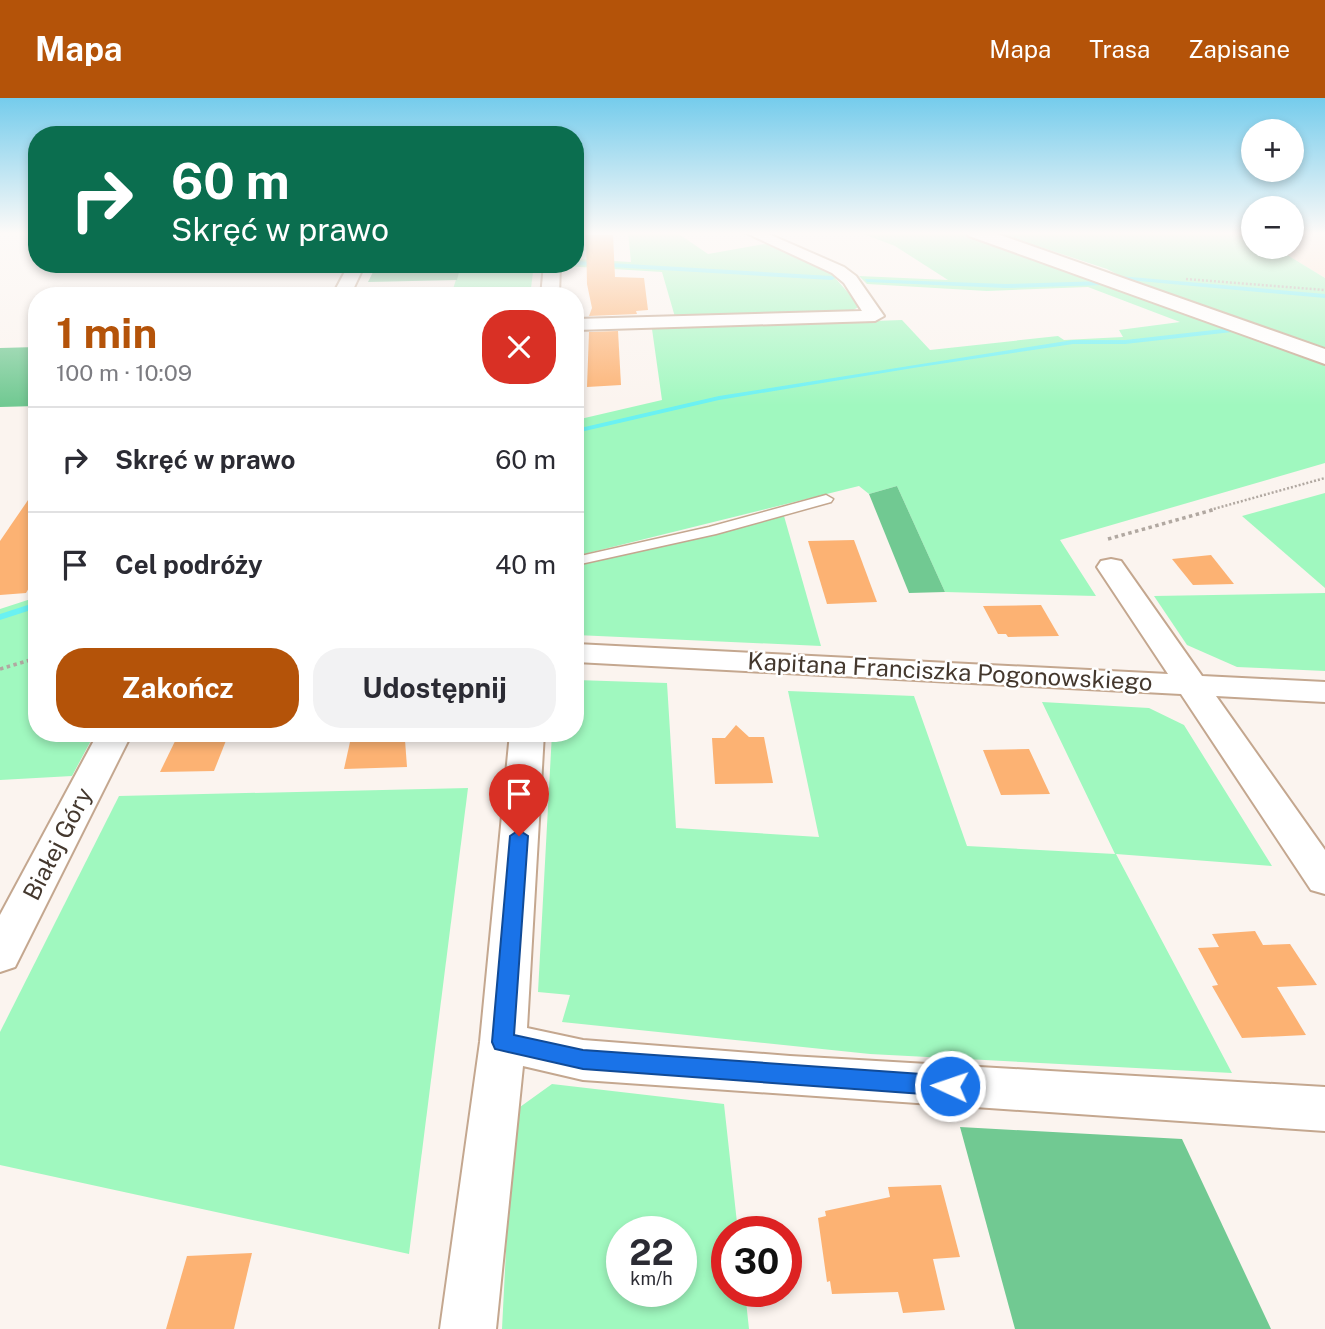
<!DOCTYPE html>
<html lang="pl">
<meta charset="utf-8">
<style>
body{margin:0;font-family:"Public Sans",sans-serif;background:#f2f2f3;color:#2b2b33;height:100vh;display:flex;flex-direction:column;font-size:26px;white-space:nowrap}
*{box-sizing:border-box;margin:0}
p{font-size:23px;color:#7c7c81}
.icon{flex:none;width:38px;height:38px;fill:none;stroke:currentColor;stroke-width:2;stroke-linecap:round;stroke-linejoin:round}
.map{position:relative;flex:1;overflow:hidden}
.panel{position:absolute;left:28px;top:189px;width:556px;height:455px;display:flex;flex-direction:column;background:#fff;border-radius:28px;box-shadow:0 4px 10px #0003}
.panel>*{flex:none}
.top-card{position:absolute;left:28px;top:28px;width:556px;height:147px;border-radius:28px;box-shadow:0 4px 10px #0003;background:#0b6e4f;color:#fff;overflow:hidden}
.buttons{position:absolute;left:1241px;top:21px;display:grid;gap:14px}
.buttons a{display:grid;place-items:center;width:63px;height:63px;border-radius:50%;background:#fff;box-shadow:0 4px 10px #0003;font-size:35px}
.speed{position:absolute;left:606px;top:1118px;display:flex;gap:14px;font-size:35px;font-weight:700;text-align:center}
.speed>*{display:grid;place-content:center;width:91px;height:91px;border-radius:50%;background:#fff;box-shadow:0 4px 10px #0003;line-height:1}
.speed small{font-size:18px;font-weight:400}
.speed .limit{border:10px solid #d22;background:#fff;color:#111}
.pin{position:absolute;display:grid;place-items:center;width:60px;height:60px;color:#fff;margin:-72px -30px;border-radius:50% 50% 50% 0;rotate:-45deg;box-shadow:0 0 7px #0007}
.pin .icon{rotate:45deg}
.me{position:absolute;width:77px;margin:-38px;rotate:273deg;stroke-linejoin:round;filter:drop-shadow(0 0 5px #0008)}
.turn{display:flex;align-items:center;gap:24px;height:147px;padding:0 28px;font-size:32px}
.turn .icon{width:91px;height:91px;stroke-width:2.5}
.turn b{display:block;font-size:49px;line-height:60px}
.round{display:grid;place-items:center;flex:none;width:74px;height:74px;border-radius:28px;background:#f2f2f3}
.head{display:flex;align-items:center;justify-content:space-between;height:119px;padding:0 28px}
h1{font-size:42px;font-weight:700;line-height:52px;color:#b45309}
.button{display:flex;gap:14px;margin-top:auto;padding:14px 28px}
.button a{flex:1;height:80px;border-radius:28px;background:#b45309;color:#fff;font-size:28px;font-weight:700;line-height:80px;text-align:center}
.button a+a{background:#f2f2f3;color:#2b2b33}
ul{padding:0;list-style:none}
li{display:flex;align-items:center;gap:21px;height:105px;padding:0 28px;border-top:2px solid #e1e1e2}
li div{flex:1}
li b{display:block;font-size:26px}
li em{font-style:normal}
header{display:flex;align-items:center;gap:42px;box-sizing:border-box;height:98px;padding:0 35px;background:#b45309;color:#fff}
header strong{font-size:33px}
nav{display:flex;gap:38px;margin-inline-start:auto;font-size:24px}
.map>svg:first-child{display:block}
.built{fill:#fce5d3}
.green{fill:#a0f8bf;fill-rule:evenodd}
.forest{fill:#71c992}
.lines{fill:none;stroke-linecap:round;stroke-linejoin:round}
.stream{fill:#6af1f2;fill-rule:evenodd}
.building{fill:#fcb273}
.lane-casing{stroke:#c4a78f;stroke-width:3}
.street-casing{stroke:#c4a78f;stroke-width:4}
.secondary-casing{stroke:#c4a78f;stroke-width:4}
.path-far1{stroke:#b1a8a1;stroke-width:2.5;stroke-dasharray:2 2;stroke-linecap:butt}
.path{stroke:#b1a8a1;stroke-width:3.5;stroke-dasharray:3.5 3.5;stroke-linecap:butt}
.lane{fill:#fff;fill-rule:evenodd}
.street{fill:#fff;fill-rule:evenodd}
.secondary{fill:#fff;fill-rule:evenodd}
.route{fill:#1a73e8;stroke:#114b97;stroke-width:2}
.labels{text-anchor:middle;stroke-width:5;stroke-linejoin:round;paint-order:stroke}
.street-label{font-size:24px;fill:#44382e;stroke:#fff}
</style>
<header>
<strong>Mapa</strong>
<nav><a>Mapa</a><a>Trasa</a><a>Zapisane</a></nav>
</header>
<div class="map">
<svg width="1325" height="1231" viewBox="0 0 1325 1231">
<rect width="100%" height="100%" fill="#fbf4ef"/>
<path class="built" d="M1292,134l33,2v44l-51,-31h18z"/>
<g class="green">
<path d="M628,134h48l32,22 62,-11 58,27 32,36 -10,6 -175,5 -13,-45 -98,-6 12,-2v-5l55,3z"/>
<path d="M858,134h105l362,129v102l-265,77 36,56 -151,-4 -48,-106 -28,8 -10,-8 -283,70v-136l86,-20 -10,-71 250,-9 28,30 128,-14 6,4 59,-3 -4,-7 61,-8 -92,-35 -101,4 -120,-7 -8,-8 89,4 -53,-34z"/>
<path d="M995,134h255l3,2v13h21l51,31v71l-191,-66 -27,-14z"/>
<path d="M461,166h73l-3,24 -78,1z"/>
<path d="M1325,395v95l-83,-72z"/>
<path d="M784,418l37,130 -245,-11v-69z"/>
<path d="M1325,495v78l-88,-4 -50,-22 -33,-49z"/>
<path d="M37,499v136h58l-23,43 -72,4v-171z"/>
<path d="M576,582l91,3 9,145 143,9 -31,-146 126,5 53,150 148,8 -73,-152 107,6 35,17 88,141 -156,-12 116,219 -362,-19 -308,-32 8,-27 -32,-3 14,-259h24z"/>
<path d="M468,690l-59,466 -409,-89v-133l119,-236z"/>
<path d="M552,986l172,20 14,128h-12v60h19l4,37h-247l11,-217zM621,1134h60v60h-60z"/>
</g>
<g class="forest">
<path d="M377,166h84l-4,16 -89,2z"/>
<path d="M37,249v59l-37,1v-59z"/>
<path d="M897,388l48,106 -36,1 -40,-99z"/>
<path d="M960,1029l222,12 89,190h-256z"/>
</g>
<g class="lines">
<g class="stream">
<path d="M576,163l256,15 3,2 -3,2 -256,-15z"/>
<path d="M1119,178l206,18v4l-208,-19z"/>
<path d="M865,181l141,5 98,-3 3,2 -3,2 -98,3 -139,-6z"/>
<path d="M1222,227l13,5 -3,2 -107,12h-52l-160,24 -194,32 -143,33v-4l143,-33 354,-56h52l98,-11 -4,-2z"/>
<path d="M37,504v6l-37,12v-6z"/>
</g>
</g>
<g class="building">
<path d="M586,137h27l2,42 29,1 4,32 -12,1 1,3 -48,2 3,-8 -5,-24z"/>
<path d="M618,233l3,54 -34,2 2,-55z"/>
<path d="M37,389v87l-11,19 -26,2v-54z"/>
<path d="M854,442l23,62 -50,2 -19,-63z"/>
<path d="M1211,457l23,29 -41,1 -21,-26z"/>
<path d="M1041,507l18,31 -51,1 -2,-3h-8l-15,-28z"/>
<path d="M736,627l13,12h15l9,46 -58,1 -3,-46h13z"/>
<path d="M179,635h50l-15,38 -54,1z"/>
<path d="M405,642l2,27 -63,2 6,-27z"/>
<path d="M1029,651l21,45 -49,1 -18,-45z"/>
<path d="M1255,833l8,14 27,-1 27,41 -40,2 29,48 -64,3 -30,-52 6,-1 -20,-37 21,-1 -7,-13z"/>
<path d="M941,1087l19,72 -27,2 12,51 -42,3 -5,-21 -66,2 -2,-13 -3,1 -9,-64 8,-2 -1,-5 65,-14 -2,-10z"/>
<path d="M252,1155l-18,76h-68l21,-73z"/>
</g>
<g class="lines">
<defs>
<path id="lane" d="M826,397l7,4 -2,3 -115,32 -140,31v-8l133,-30z"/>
<g id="street">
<path d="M744,134h20l80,35 12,9 28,40 -9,5 -299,9v-11l286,-8 -18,-28 -12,-10z"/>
<path d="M349,166h16l-15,32h-18z"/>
<path d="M544,166h16l-1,32h-18z"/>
<path d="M1111,461l10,2 81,115 123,6v20l-109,-6 109,154v44l-14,-4 -130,-196 -605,-32v-18l592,30 -71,-107 4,-6z"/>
<path d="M98,635h34l-117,234 -15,5v-57z"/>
<path d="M510,635h34l-17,295 56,12 207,16 535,31v44l-742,-51 -60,-14 -27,263h-56l40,-287z"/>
</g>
<path id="secondary" d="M966,134h26l333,117v15l-356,-128z"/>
</defs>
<use href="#lane" class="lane-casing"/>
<use href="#street" class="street-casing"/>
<use href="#secondary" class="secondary-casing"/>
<g class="path-far1">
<path d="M1186,181l139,11"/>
<path d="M1210,412l115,-32"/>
</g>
<g class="path">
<path d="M1108,441l108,-30"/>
<path d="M0,571l37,-11"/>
</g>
<use href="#lane" class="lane"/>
<use href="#street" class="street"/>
<use href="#secondary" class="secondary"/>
</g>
<linearGradient id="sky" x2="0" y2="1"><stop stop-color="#75ccec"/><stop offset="0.44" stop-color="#fdfaf8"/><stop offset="1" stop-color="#fdfaf8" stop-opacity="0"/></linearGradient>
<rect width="1325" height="307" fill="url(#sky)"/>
<path class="route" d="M519,732l9,6 -14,199 69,15 367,26 8,3 4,7 -4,7 -8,3 -367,-27 -88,-20 -3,-7 18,-206z"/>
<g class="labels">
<g class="street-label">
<text transform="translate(950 574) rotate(3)" y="8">Kapitana Franciszka Pogonowskiego</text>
<text transform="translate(58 746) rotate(-63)" y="8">Białej Góry</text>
</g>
</g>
</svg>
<div class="buttons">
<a>+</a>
<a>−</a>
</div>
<div class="speed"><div>22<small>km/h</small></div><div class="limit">30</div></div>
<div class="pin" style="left:519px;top:738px;background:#d93025"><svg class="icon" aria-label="arrive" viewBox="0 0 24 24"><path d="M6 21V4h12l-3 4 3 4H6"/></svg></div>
<svg class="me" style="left:950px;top:988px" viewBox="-20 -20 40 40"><circle r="17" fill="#1a73e8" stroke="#fff" stroke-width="3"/><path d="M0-11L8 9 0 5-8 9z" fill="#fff"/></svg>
<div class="top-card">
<div class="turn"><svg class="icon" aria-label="right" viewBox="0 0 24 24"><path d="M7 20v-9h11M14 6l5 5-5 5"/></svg><div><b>60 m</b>Skręć w prawo</div></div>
</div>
<section class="panel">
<div class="head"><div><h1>1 min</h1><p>100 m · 10:09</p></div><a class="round" style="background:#d93025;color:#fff"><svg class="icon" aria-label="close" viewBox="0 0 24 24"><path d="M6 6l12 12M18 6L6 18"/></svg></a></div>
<ul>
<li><svg class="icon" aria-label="right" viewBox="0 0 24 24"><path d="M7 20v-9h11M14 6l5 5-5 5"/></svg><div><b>Skręć w prawo</b></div><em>60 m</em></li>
<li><svg class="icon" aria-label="arrive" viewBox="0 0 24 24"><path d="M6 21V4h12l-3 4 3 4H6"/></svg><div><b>Cel podróży</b></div><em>40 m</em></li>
</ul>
<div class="button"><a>Zakończ</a><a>Udostępnij</a></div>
</section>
</div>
